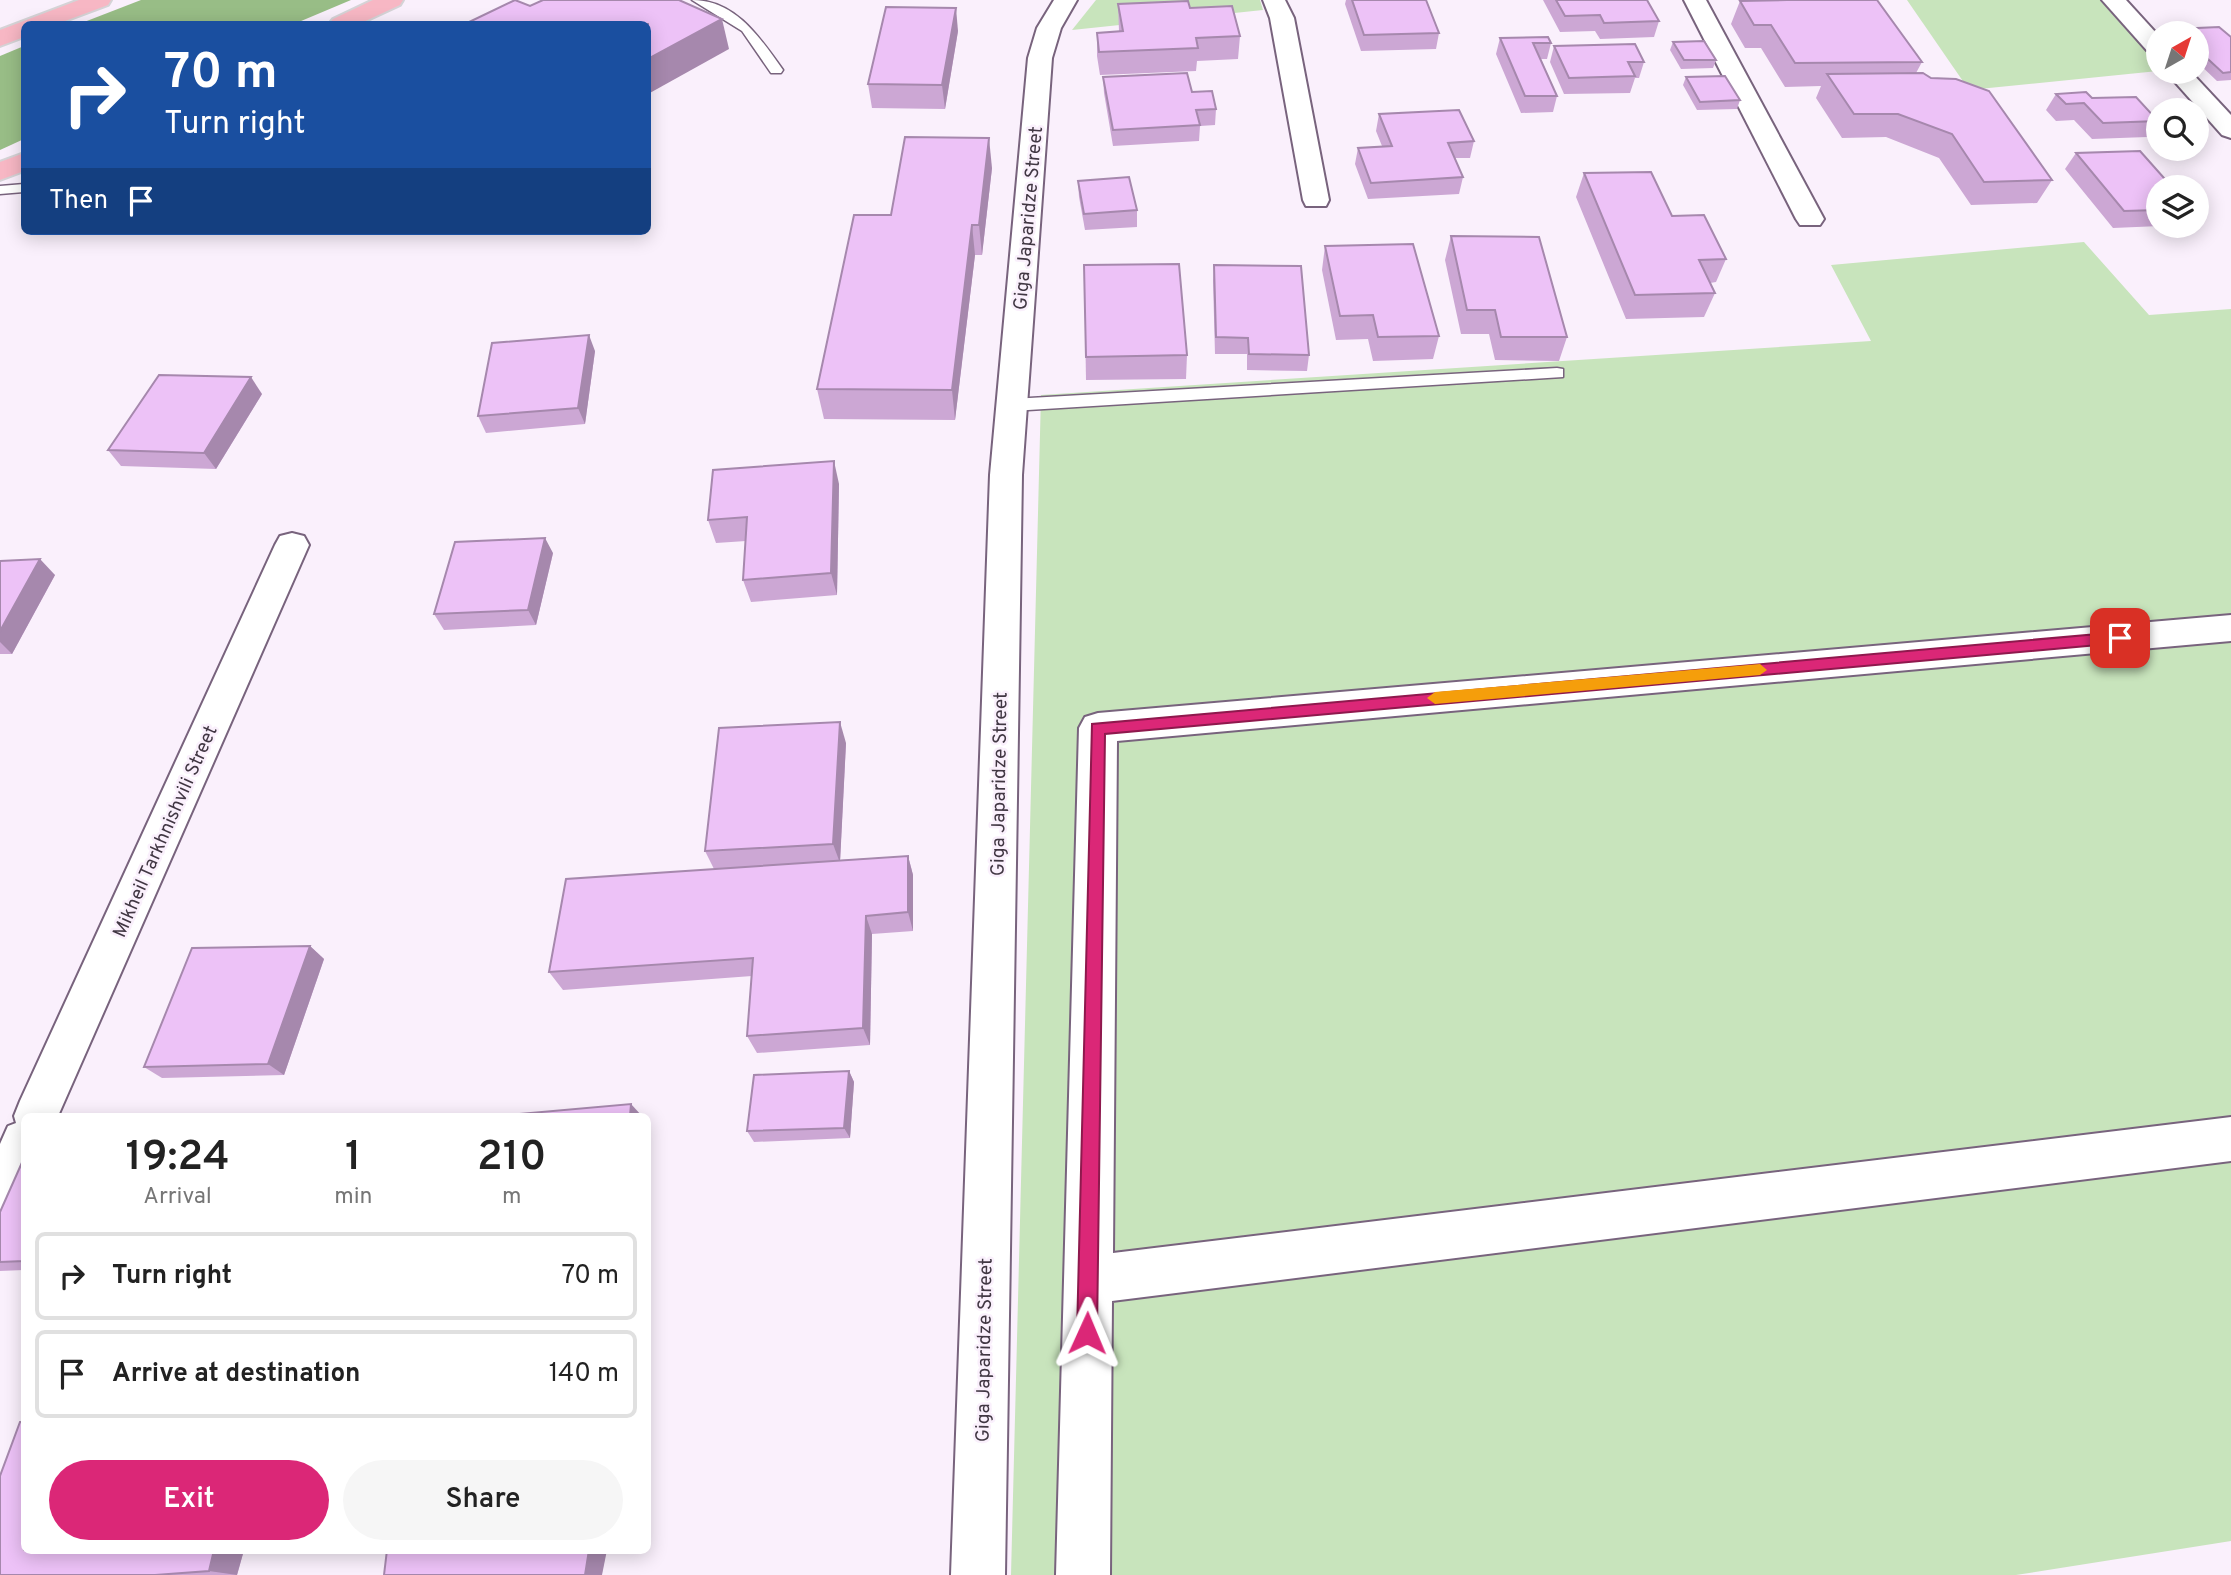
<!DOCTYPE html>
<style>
body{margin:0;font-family:Overpass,sans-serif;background:#f6f6f6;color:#222;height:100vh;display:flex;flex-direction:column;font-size:26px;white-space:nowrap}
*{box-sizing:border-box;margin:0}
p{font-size:23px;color:#767676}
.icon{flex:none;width:38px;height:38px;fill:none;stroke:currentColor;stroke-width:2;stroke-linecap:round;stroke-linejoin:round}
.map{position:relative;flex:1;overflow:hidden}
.sheet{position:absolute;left:21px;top:1113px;width:630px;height:441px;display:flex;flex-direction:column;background:#fff;border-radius:10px;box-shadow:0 4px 18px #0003}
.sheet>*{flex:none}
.guide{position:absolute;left:21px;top:21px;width:630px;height:214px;border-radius:10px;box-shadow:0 4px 18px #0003;background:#1a4fa0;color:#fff;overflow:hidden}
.needle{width:46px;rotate:39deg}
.controls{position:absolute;left:2146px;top:21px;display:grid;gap:14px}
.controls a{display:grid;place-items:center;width:63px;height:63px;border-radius:50%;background:#fff;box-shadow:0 4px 18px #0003;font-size:35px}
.pin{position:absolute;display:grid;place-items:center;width:60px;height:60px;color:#fff;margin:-30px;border-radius:14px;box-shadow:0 4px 10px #0006}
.me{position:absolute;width:77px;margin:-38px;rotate:1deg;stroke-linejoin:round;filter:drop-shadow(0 0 5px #0008)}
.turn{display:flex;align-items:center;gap:24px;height:147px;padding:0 28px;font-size:32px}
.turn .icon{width:91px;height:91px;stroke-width:2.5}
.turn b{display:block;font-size:49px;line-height:60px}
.then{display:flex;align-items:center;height:66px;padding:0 28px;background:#0003;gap:14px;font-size:26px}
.eta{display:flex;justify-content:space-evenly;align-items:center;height:119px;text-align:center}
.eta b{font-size:42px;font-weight:600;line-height:49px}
.primary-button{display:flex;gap:14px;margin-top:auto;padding:14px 28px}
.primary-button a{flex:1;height:80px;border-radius:42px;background:#db2777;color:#fff;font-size:28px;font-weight:600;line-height:80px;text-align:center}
.primary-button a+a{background:#f6f6f6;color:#222}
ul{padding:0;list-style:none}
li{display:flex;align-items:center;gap:21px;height:88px;margin:0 14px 10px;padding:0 14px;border:4px solid #e0e0e0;border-radius:10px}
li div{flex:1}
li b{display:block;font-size:26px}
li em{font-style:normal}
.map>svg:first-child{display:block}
.green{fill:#c8e4bc}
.forest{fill:#98bd86}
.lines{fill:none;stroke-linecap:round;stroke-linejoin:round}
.lane-casing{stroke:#78637d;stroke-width:3}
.street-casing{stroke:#78637d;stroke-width:4}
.highway-casing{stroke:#d5d3d6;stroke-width:4}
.lane{fill:#fff;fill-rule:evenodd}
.street{fill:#fff;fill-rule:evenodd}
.highway{fill:#f7b7c4;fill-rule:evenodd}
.wall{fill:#cca7d4}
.shaded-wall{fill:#a688ad}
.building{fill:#edc2f7;stroke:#a688ad;stroke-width:2}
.route{fill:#db2777;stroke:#8e194d;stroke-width:2}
.slow{fill:#f59e0b}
.labels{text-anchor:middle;stroke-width:5;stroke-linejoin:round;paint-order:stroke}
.street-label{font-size:19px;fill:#413743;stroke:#faf0fc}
</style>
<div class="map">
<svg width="2231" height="1575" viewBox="0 0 2231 1575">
<rect width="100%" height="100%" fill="#faf0fc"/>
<g class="green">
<path d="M1096,0h164l3,10 -191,20z"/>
<path d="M1907,0h193l58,64v7l-189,19z"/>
<path d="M2084,242l65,73 82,-6v1232l-215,34h-1005l30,-1180 830,-54 -40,-76z"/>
</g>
<g class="forest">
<path d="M141,0h210l-57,24h-215z"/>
<path d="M24,46v93l-24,11v-94z"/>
</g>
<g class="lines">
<defs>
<g id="lane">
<path d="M692,0c44,0 68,38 91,70l-2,3h-10l-29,-42z"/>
<path d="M24,184v8l-24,2v-8z"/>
<path d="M1557,368l6,1v8l-551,34 -8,-6 8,-6z"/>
</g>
<g id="street">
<path d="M1054,0h23l-16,28 -9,30 -30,417 -17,1100h-54l39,-1100 38,-417 9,-30z"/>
<path d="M1263,0h22l9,18 35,182 -3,6h-20l-3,-6 -33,-182z"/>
<path d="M1684,0h22l118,219 -4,6h-20l-4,-6z"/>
<path d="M2102,0h24l32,35v21l-8,-2z"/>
<path d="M2166,72h25l40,43v23l-9,-3z"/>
<path d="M292,533l12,3 5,9 -251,571h-34v79l-8,18 -16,7v-76l8,-18 8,-3 -2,-7 6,-15 255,-556 5,-9z"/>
<path d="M2231,615v26l-1114,100 -4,512 1118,-136v44l-1119,140 -2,274h-54l23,-847 6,-11 13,-4z"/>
</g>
<g id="highway">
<path d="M79,0h32l-3,5 -51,19h-33v13l-24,9v-16z"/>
<path d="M373,0h30l-3,5 -41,19h-30l4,-5z"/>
<path d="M24,153v18l-24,9v-18z"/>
</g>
</defs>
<use href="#lane" class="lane-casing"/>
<use href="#street" class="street-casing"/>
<use href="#highway" class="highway-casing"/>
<use href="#lane" class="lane"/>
<use href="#street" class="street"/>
<use href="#highway" class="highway"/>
</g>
<g class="wall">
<path d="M1346,0h80l13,33 -3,16 -75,2 -16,-47z"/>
<path d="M1543,0h104l12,21 -5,16 -54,2 -5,-8 -35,1z"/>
<path d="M1740,1l182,61 -6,11 136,107 -15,23 -66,2 -32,-47 -53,-21 -44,1 -26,-40 5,-12 -36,1 -24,-39h-16l-14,-24z"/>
<path d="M1118,4l72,4 50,28 -2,23 -41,2 -1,10 -96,4 -3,-19v-23l22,-2z"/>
<path d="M2176,29l55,8v43l-14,1 -21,-20v-28h-22z"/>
<path d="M958,31l-13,78 -73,-1 -4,-24z"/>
<path d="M1500,38l51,5 -4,16h-6l16,37 -4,16 -32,1 -25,-59z"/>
<path d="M1673,42l43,18 -3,8 -32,1 -11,-19z"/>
<path d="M1554,46l90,16 -5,16h-4l-5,15 -66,1 -14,-32z"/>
<path d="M1103,77l89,15 24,17 -1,16 -15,1 -1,15 -86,5 -9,-53z"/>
<path d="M1686,77l54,23 -3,9 -40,1 -14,-25z"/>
<path d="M2056,94l36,4 66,22v2l-11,15 -55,2 -18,-19 -18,1 -10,-11z"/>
<path d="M1379,114l95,27 -4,17h-15l8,19 -4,17 -91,5 -13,-35 3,-16 24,-2 -6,-15z"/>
<path d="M2076,153l82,34v39h2l-47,2 -48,-59z"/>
<path d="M992,168l-10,87h-7l-20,165 -131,-1 -7,-30 74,-174z"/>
<path d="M1584,173l88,43 54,43 -10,23 -6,1 5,10 -11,24 -78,2 -50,-122z"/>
<path d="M1078,181l59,29v17l-52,3 -6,-33z"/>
<path d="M1451,236l116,101 -8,24 -64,-1 -6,-26h-28l-16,-74z"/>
<path d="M1325,246l114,90 -6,23 -60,2 -5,-22 -32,1 -14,-70z"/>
<path d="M1084,265l103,90 -1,24 -100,1z"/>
<path d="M1214,265l95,90 -2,16 -60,-1v-16h-32l-2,-73z"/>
<path d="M595,351l-10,73 -99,9 -8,-17z"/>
<path d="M262,394l-46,75 -95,-3 -13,-16z"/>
<path d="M839,484l-2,111 -86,7 -8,-22 3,-39 -30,2 -8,-23z"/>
<path d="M553,553l-17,72 -92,5 -10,-16z"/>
<path d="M0,561l55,14 -43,79h-12z"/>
<path d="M846,743l-6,117 68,-4 5,19v56l-41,3 -2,111 -113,8 -10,-17 5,-60 -189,14 -14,-18 165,-103 -9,-18z"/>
<path d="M310,946l14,13 -40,116 -122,3 -18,-11z"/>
<path d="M849,1071l5,11 -4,56 -96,4 -7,-11z"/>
<path d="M24,1158v112l-24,1v-59z"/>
<path d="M244,1550l-7,25h-237z"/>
</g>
<g class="shaded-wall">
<path d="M956,8l2,23 -13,78 -3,-24z"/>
<path d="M722,19l7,30 -81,45v-35z"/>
<path d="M989,138l3,30 -10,87 -3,-30z"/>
<path d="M972,225l3,30 -20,165 -3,-30z"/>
<path d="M589,335l6,16 -10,73 -7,-16z"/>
<path d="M251,377l11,17 -46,75 -12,-16z"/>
<path d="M834,461l5,23 -2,111 -6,-22z"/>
<path d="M545,538l8,15 -17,72 -8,-15z"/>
<path d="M40,559l15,16 -43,79 -12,-12v-11z"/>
<path d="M840,722l6,21 -6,120 -7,-19z"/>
<path d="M908,856l5,19v56l-5,-19z"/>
<path d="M866,916l6,18 -2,111 -7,-17z"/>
<path d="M310,946l14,13 -40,116 -16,-11z"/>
<path d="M849,1071l5,11 -4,56 -6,-10z"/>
<path d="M631,1104l11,12h-12z"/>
<path d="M214,1550h30l-7,25 -28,-4z"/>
<path d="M589,1550h18l-5,25h-17z"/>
</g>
<g class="building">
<path d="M515,0l15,6 13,-6h136l43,19 -74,40v-35h-183z"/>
<path d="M1352,0h74l13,33 -75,2z"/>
<path d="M1556,0h91l12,21 -55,2 -4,-8 -35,1z"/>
<path d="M1787,0h90l45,62 -127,1 -24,-38h-17l-14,-24z"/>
<path d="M1188,1l2,7 42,-2 8,30 -44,2 2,10 -99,4 -2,-19 26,-2 -5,-27z"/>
<path d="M886,7l70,1 -14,77 -74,-1z"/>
<path d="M2219,27l12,10v35l-8,1 -27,-25v-15h-15l-5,-4z"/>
<path d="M1548,37l3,6h-18l24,53h-32l-25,-58z"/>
<path d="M1704,41l12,19h-32l-11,-18z"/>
<path d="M1635,44l9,18h-16l7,14 -66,2 -15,-32z"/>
<path d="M1187,73l5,19 20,-1 4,18 -20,1 4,15 -87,5 -10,-53z"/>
<path d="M1923,73l8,5 25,1 33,12 63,89 -68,2 -32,-48 -54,-20h-44l-27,-40z"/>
<path d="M1725,76l15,24 -40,2 -14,-25z"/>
<path d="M2086,92l6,6 44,-1 22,24 -55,2 -19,-20 -18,1 -10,-10z"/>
<path d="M1459,110l15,31 -26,2 15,34 -92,6 -13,-35 34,-2 -13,-32z"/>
<path d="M905,137l84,1 -10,87h-7l-20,165 -135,-1 37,-174h37z"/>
<path d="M2140,151l32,36h-14v23l-34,1 -48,-58z"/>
<path d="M1651,172l21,44 32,-1 22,44 -27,1 16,33 -80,2 -51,-122z"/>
<path d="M1129,177l8,33 -53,4 -6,-33z"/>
<path d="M1451,236l88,1 28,100h-66l-6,-27h-28z"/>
<path d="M1413,244l26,92 -61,1 -5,-22 -33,1 -15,-70z"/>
<path d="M1179,264l8,91 -101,2 -2,-92z"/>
<path d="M1214,265l87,1 8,89 -60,-1 -1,-16 -32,-1z"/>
<path d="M589,335l-11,73 -100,8 14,-73z"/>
<path d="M159,375l92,2 -47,76 -96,-3z"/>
<path d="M834,461l-3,112 -88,7 4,-63 -39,3 5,-50z"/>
<path d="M545,538l-17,72 -94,4 21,-72z"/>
<path d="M40,559l-40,72v-70z"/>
<path d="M840,722l-7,122 -128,7 14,-123z"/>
<path d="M908,856v56l-42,4 -3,112 -116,8 6,-78 -204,14 17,-93z"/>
<path d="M310,946l-42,118 -124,3 48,-119z"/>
<path d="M849,1071l-5,57 -97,3 7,-56z"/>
<path d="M631,1104l-1,12h-132z"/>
<path d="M24,1158v103l-24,1v-50z"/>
<path d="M20,1422h4v128h190l-5,21 -54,4h-155v-99z"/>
<path d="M387,1550h202l-4,25h-201z"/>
</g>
<path class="route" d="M2120,632l8,6 -8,5 -1015,91 -8,599 -3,8 -7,3 -7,-3 -3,-8 15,-609z"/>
<path class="slow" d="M1760,664l7,6 -7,5 -325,29 -8,-6 8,-6z"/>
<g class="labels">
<g class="street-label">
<text transform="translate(1027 218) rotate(-85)" y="7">Giga Japaridze Street</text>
<text transform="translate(998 784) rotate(-89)" y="7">Giga Japaridze Street</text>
<text transform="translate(164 831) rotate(-66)" y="7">Mikheil Tarkhnishvili Street</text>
<text transform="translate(983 1350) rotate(-89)" y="7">Giga Japaridze Street</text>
</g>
</g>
</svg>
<div class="controls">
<a><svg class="needle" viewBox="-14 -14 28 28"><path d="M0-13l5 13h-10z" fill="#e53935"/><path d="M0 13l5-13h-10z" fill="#767676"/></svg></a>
<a><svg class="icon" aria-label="search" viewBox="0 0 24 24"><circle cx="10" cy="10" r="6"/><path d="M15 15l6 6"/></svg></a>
<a><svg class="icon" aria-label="layers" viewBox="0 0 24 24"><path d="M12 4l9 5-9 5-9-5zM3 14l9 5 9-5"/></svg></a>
</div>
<div class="pin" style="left:2120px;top:638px;background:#d93025"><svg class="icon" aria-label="arrive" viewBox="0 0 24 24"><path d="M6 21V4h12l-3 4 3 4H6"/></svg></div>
<svg class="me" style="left:1087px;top:1333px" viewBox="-20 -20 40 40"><path d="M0-17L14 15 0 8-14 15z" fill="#db2777" stroke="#fff" stroke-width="4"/></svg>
<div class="guide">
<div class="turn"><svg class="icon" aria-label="right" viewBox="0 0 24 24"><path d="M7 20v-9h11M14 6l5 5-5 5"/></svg><div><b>70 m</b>Turn right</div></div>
<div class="then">Then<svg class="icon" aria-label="arrive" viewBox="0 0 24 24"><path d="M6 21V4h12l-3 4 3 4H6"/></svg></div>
</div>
<section class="sheet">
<div class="eta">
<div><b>19:24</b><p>Arrival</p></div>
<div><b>1</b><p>min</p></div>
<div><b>210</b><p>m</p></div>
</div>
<ul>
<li><svg class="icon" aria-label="right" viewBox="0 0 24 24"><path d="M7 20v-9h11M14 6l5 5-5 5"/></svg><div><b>Turn right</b></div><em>70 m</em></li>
<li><svg class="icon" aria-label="arrive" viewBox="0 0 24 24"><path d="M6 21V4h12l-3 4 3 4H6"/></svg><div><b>Arrive at destination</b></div><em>140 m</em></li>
</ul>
<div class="primary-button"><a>Exit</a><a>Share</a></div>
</section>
</div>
